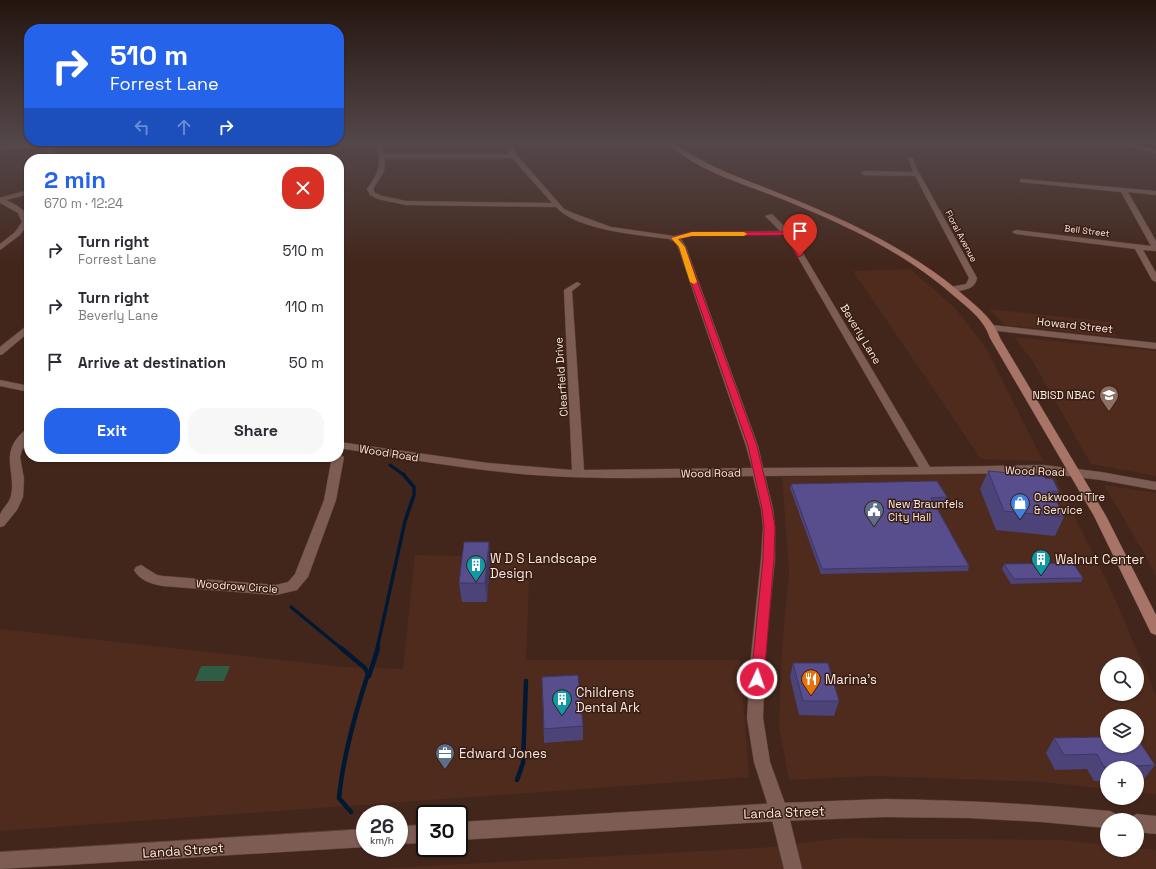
<!DOCTYPE html>
<meta charset="utf-8">
<style>
body{margin:0;font-family:"Space Grotesk",sans-serif;background:#f7f7f7;color:#2b2b33;height:100vh;display:flex;flex-direction:column;font-size:15px;white-space:nowrap}
*{box-sizing:border-box;margin:0}
p{font-size:13px;color:#7c7c81}
.icon{flex:none;width:22px;height:22px;fill:none;stroke:currentColor;stroke-width:2;stroke-linecap:round;stroke-linejoin:round}
.map{position:relative;flex:1;overflow:hidden}
.panel{position:absolute;left:24px;top:154px;width:320px;height:308px;display:flex;flex-direction:column;background:#fff;border-radius:16px;box-shadow:0 1px 3px #0004}
.panel>*{flex:none}
.top-card{position:absolute;left:24px;top:24px;width:320px;height:122px;border-radius:16px;box-shadow:0 1px 3px #0004;background:#2563eb;color:#fff;overflow:hidden}
.controls{position:absolute;left:1100px;top:657px;display:grid;gap:8px}
.controls a{display:grid;place-items:center;width:44px;height:44px;border-radius:50%;background:#fff;box-shadow:0 1px 3px #0004;font-size:20px}
.speed{position:absolute;left:356px;top:805px;display:flex;gap:8px;font-size:20px;font-weight:700;text-align:center}
.speed>*{display:grid;place-content:center;width:52px;height:52px;border-radius:50%;background:#fff;box-shadow:0 1px 3px #0004;line-height:1}
.speed small{font-size:10px;font-weight:400}
.speed .limit{border:2px solid #111;border-radius:6px;background:#fff;color:#111}
.pin{position:absolute;display:grid;place-items:center;width:34px;height:34px;color:#fff;margin:-41px -17px;border-radius:50% 50% 50% 0;rotate:-45deg;box-shadow:0 0 4px #0007}
.pin .icon{rotate:45deg}
.me{position:absolute;width:44px;margin:-22px;rotate:3deg;stroke-linejoin:round;filter:drop-shadow(0 0 3px #0008)}
.turn{display:flex;align-items:center;gap:14px;height:84px;padding:0 20px;font-size:18px}
.turn .icon{width:52px;height:52px;stroke-width:2.5}
.turn b{display:block;font-size:28px;line-height:34px}
.lanes{display:flex;align-items:center;height:38px;padding:0 20px;background:#0003;justify-content:center;gap:20px;direction:ltr}
.lanes .off{opacity:.35}
.round{display:grid;place-items:center;flex:none;width:42px;height:42px;border-radius:16px;background:#f7f7f7}
.overview{display:flex;align-items:center;justify-content:space-between;height:68px;padding:0 20px}
h1{font-size:24px;font-weight:600;line-height:30px;color:#2563eb}
.button{display:flex;gap:8px;margin-top:auto;padding:8px 20px}
.button a{flex:1;height:46px;border-radius:16px;background:#2563eb;color:#fff;font-size:16px;font-weight:600;line-height:46px;text-align:center}
.button a+a{background:#f7f7f7;color:#2b2b33}
ul{padding:0;list-style:none}
li{display:flex;align-items:center;gap:12px;height:56px;padding:0 20px}
li div{flex:1}
li b{display:block;font-size:15px}
li em{font-style:normal}
.map>svg:first-child{display:block}
.built{fill:#4e2b1d;fill-rule:evenodd}
.green{fill:#2f5c45}
.lines{fill:none;stroke-linecap:round;stroke-linejoin:round}
.stream-far2{stroke:#011832;stroke-width:3}
.stream-far1{stroke:#011832;stroke-width:3.5}
.stream{stroke:#011832;stroke-width:4.5}
.minor-casing{stroke:#5c4137;stroke-width:1}
.tertiary-casing{stroke:#5c4137;stroke-width:1}
.secondary-casing{stroke:#5c4137;stroke-width:1}
.minor{fill:#7c5c53;fill-rule:evenodd}
.tertiary{fill:#7c5c53;fill-rule:evenodd}
.secondary{fill:#a77467;fill-rule:evenodd}
.wall{fill:#4c4379}
.shaded-wall{fill:#3e3763}
.building{fill:#584e8d;stroke:#3e3763}
.route{fill:#e11d48;stroke:#92132f}
.slow{fill:#f59e0b}
.labels{text-anchor:middle;stroke-width:3;stroke-linejoin:round;paint-order:stroke}
.far-street-label{font-size:9px;fill:#fce9e1;stroke:#371d12}
.street-label{font-size:11px;fill:#fce9e1;stroke:#371d12}
.poi-label{font-size:11px;fill:#fce9e1;stroke:#371d12;text-anchor:start}
.near-poi-label{font-size:13px;fill:#fce9e1;stroke:#371d12;text-anchor:start}
.near-street-label{font-size:13px;fill:#fce9e1;stroke:#371d12}
</style>
<div class="map">
<svg width="1156" height="869" viewBox="0 0 1156 869">
<rect width="100%" height="100%" fill="#42261b"/>
<g class="built">
<path d="M910,269l45,39 31,40 57,113 -62,-2 -128,-188z"/>
<path d="M989,309l121,13 7,15 -112,-12z"/>
<path d="M1014,337l142,14v125l-65,-12 -59,-104z"/>
<path d="M939,474l115,1 57,115 45,105v99l-19,-2v-24h-30v21l-64,-7 -170,-6 -84,4 -10,-53 3,-79 7,-76 -7,-95zM1107,664h30v30h-30zM1107,716h30v30h-30z"/>
<path d="M1104,485l52,8v83l-10,-20z"/>
<path d="M415,555l115,3 -4,102h214l9,117 -749,54v-202l344,38 59,2z"/>
<path d="M843,838l219,2 45,5v5h30v-2l19,2v19h-784l387,-21z"/>
</g>
<path class="green" d="M201,666h29l-6,15h-29z"/>
<g class="lines">
<path class="stream-far2" d="M390,465l14,10"/>
<g class="stream-far1">
<path d="M291,607l51,42"/>
<path d="M377,649l28,-128 9,-26v-8l-11,-13"/>
</g>
<g class="stream">
<path d="M341,648l24,20 3,6c-13,40 -25,82 -29,124l12,14"/>
<path d="M369,676l9,-28"/>
<path d="M517,780l6,-17 3,-82"/>
</g>
<defs>
<g id="minor">
<path d="M51,143h6l-5,8 1,2 12,6c-8,0 -14,-1 -19,-8l2,-3 -48,1v-4z"/>
<path d="M376,143h6l2,11h126l-6,-11h6l7,12 47,54 9,4 38,14 63,9 17,-4 89,-1 -15,-15 7,-2 19,19 139,234 113,-2 58,7 55,10v8l-55,-10 -58,-7 -278,3 8,33 2,18v32l-10,97 -2,62 7,44 18,50 14,57h-18l-14,-57 -16,-50 -7,-44 4,-62 10,-97 2,-32 -2,-18 -8,-33c-67,1 -136,4 -203,0 -71,-4 -141,-17 -211,-28v-6l149,21 84,7 -8,-180 13,-8 4,2 -9,7 12,179 168,-2 -6,-22 -68,-199 -3,-5 -6,-3c-30,-4 -93,-9 -113,-32l-150,-2 -28,-6 -8,-4 -3,-6c13,-18 14,-24 9,-46zM385,158h127l40,45 -146,-2 -24,-5 -7,-3 -2,-4 11,-17zM785,235l134,232 -156,1 -5,-22 -72,-199 -5,-8 10,-3z"/>
<path d="M908,157l5,1 3,9 61,111c-2,12 -14,12 -24,14l-4,-3 1,-2 16,-3 3,-6 -54,-102 -51,-1 -3,-2 3,-2 49,1z"/>
<path d="M1022,179l134,12v4l-28,-3 28,49v10l-13,-1 13,23v9l-4,-2 -17,-31 -119,-15 -4,-2 4,-2 135,16 -30,-54 -101,-10v-2z"/>
<path d="M29,190v4l-23,6c10,5 22,10 23,22l-9,13 -20,15v-6l15,-12 7,-10 -4,-9 -18,-10v-5z"/>
<path d="M29,324v8l-26,22 -3,1v-8z"/>
<path d="M992,325l164,18v6l-167,-19 -2,-2z"/>
<path d="M0,380l29,6v6l-29,-6z"/>
<path d="M29,429v10l-7,11 -2,7 4,22 -1,18 -6,13 -13,16 -4,1c0,-3 0,-9 0,-12 2,-7 9,-11 11,-19 5,-23 -10,-40 8,-60 3,-3 5,-6 10,-7z"/>
<path d="M339,454l5,3 -8,43 -28,77 -11,13 -21,5 -113,-9c-11,-2 -23,-5 -29,-16l2,-3 5,-2 16,10 6,1 113,9 12,-3 7,-8 29,-74 8,-43h7z"/>
</g>
<g id="tertiary">
<path d="M1114,143h9l33,6v4z"/>
<path d="M885,799c75,1 150,5 225,12l6,3 3,6h-12v8l-65,-6 -73,-4 -84,-1 -106,4 -320,19v-18l320,-19z"/>
<path d="M1137,814l19,2v18l-19,-2v-12h-8l2,-3z"/>
<path d="M425,825v18l-26,1v-18z"/>
<path d="M365,829v18l-365,22v-17z"/>
</g>
<path id="secondary" d="M668,143h6c33,25 74,37 112,53 62,25 123,53 175,97 15,13 32,25 39,45l106,178 50,99v20l-5,-2 -57,-117 -104,-178c-6,-19 -22,-30 -37,-43 -50,-44 -110,-71 -171,-96 -35,-14 -88,-29 -114,-56z"/>
</defs>
<use href="#minor" class="minor-casing"/>
<use href="#tertiary" class="tertiary-casing"/>
<use href="#secondary" class="secondary-casing"/>
<use href="#minor" class="minor"/>
<use href="#tertiary" class="tertiary"/>
<use href="#secondary" class="secondary"/>
</g>
<g class="wall">
<path d="M988,471l57,7 14,14 -4,7 9,18 -9,19 -59,-6 -16,-41z"/>
<path d="M791,484l156,13 -2,5h-11l35,64 -1,5 -147,3 -31,-86z"/>
<path d="M489,542l1,19 -3,41h-25l-3,-19z"/>
<path d="M1004,564l79,14 -2,4 -70,2 -9,-15z"/>
<path d="M793,663l46,38 -5,15 -35,-1 -9,-38z"/>
<path d="M542,677l41,49v14l-39,3z"/>
<path d="M1054,738l101,27 -11,14h-7v-11h-30v13h-13l-7,-12 -32,1 -9,-17z"/>
</g>
<path class="shaded-wall" d="M489,542l1,19 -3,41 -2,-19z"/>
<g class="building">
<path d="M988,471l56,5 1,2 8,1 6,13 -7,-1 12,26 -60,-6z"/>
<path d="M937,481l10,16 -16,1 38,68 -147,3 -31,-85z"/>
<path d="M464,542h25l-4,41h-26z"/>
<path d="M1073,563l10,15 -69,1 -10,-15z"/>
<path d="M793,663h35l11,38h-36z"/>
<path d="M578,675l5,51 -39,3 -2,-52z"/>
<path d="M1107,737v9h30v-8l18,27 -51,2 -7,-13 -33,1 -10,-17z"/>
</g>
<linearGradient id="sky" x2="0" y2="1"><stop stop-color="#24150f"/><stop offset="0.54" stop-color="#54474a"/><stop offset="1" stop-color="#54474a" stop-opacity="0"/></linearGradient>
<rect width="1156" height="264" fill="url(#sky)"/>
<path class="route" d="M692,232h97l14,23 -5,2 -13,-22 -93,1 -14,3 7,8 72,199 15,63 3,18 -1,32 -10,120 -2,4 -5,1 -4,-1 -2,-4 12,-120 1,-32 -2,-18 -14,-63 -69,-199 -8,-9z"/>
<path class="slow" d="M692,232h52l3,2 -3,2h-52l-14,3 7,8 12,35 -3,2 -4,-2 -11,-35 -8,-9z"/>
<defs>
<symbol id="school-pin" viewBox="-11 -11 22 30"><path d="M0 17L-7.5 6A9.5 9.5 0 1 1 7.5 6Z" fill="#8d6e63" stroke="#371d12"/><path d="M0-5L7-2L0 1L-7-2ZM-4 1L0 2.5L4 1V4Q0 6-4 4Z" fill="#fff"/></symbol>
<symbol id="shop-pin" viewBox="-11 -11 22 30"><path d="M0 17L-7.5 6A9.5 9.5 0 1 1 7.5 6Z" fill="#3f7fe0" stroke="#371d12"/><path d="M-5-2.5h2.3a2.7 3.5 0 0 1 5.4 0H5L5.5 6h-11ZM-1.5-2.5h3a1.5 2.3 0 0 0-3 0Z" fill="#fff"/></symbol>
<symbol id="civic-pin" viewBox="-11 -11 22 30"><path d="M0 17L-7.5 6A9.5 9.5 0 1 1 7.5 6Z" fill="#5c6f8a" stroke="#371d12"/><path d="M-.6-6.5H3V-4.5H.6V-3L4-1V1h2V6H-6V1h2V-1L-.6-3ZM-1.2 2.5V6h2.4V2.5Z" fill="#fff"/></symbol>
<symbol id="building-pin" viewBox="-11 -11 22 30"><path d="M0 17L-7.5 6A9.5 9.5 0 1 1 7.5 6Z" fill="#0f9aa8" stroke="#371d12"/><path d="M-4-6H4V6H1V3H-1V6H-4ZM-2.5-4.3h1.7v1.8h-1.7ZM.8-4.3h1.7v1.8H.8ZM-2.5-1h1.7V.8h-1.7ZM.8-1h1.7V.8H.8Z" fill="#fff"/></symbol>
<symbol id="restaurant-pin" viewBox="-11 -11 22 30"><path d="M0 17L-7.5 6A9.5 9.5 0 1 1 7.5 6Z" fill="#e8710a" stroke="#371d12"/><path d="M-5-6h1v4h1v-4h1v4h1v-4h1v5L-1.5 .5V6h-2V.5L-5-1ZM5-6V6H3V1.5H1.5Q1.5-4 5-6Z" fill="#fff"/></symbol>
<symbol id="office-pin" viewBox="-11 -11 22 30"><path d="M0 17L-7.5 6A9.5 9.5 0 1 1 7.5 6Z" fill="#5c6f8a" stroke="#371d12"/><path d="M-6-3h4V-5.5h4V-3h4V5H-6ZM-1-4.5V-3h2v-1.5ZM-6 0V1H6V0Z" fill="#fff"/></symbol>
</defs>
<g fill-rule="evenodd">
<use href="#school-pin" x="1098" y="384" width="22" height="30"/>
<use href="#shop-pin" x="1009" y="492" width="22" height="30"/>
<use href="#civic-pin" x="863" y="499" width="22" height="30"/>
<use href="#building-pin" x="1030" y="548" width="22" height="30"/>
<use href="#building-pin" x="465" y="554" width="22" height="30"/>
<use href="#restaurant-pin" x="800" y="668" width="22" height="30"/>
<use href="#building-pin" x="551" y="688" width="22" height="30"/>
<use href="#office-pin" x="434" y="742" width="22" height="30"/>
</g>
<g class="labels">
<g class="far-street-label">
<text transform="translate(1087 231) rotate(7)" y="3">Bell Street</text>
<text transform="translate(961 236) rotate(62)" y="3">Floral Avenue</text>
</g>
<g class="street-label">
<text transform="translate(1075 325) rotate(6)" y="4">Howard Street</text>
<text transform="translate(861 334) rotate(59)" y="4">Beverly Lane</text>
<text transform="translate(561 377) rotate(-94)" y="4">Clearfield Drive</text>
<text transform="translate(389 453) rotate(9)" y="4">Wood Road</text>
<text transform="translate(1035 471) rotate(2)" y="4">Wood Road</text>
<text transform="translate(711 473) rotate(-1)" y="4">Wood Road</text>
<text transform="translate(237 586) rotate(4)" y="4">Woodrow Circle</text>
</g>
<g class="poi-label">
<text x="1095" y="399" text-anchor="end">NBISD NBAC</text>
<text x="1034" y="501">Oakwood Tire<tspan x="1034" dy="13">&amp; Service</tspan></text>
<text x="888" y="508">New Braunfels<tspan x="888" dy="13">City Hall</tspan></text>
</g>
<g class="near-poi-label">
<text x="490" y="563">W D S Landscape<tspan x="490" dy="15">Design</tspan></text>
<text x="1055" y="564">Walnut Center</text>
<text x="825" y="684">Marina's</text>
<text x="576" y="697">Childrens<tspan x="576" dy="15">Dental Ark</tspan></text>
<text x="459" y="758">Edward Jones</text>
</g>
<g class="near-street-label">
<text transform="translate(784 812) rotate(-2)" y="5">Landa Street</text>
<text transform="translate(183 850) rotate(-4)" y="5">Landa Street</text>
</g>
</g>
</svg>
<div class="controls">
<a><svg class="icon" aria-label="search" viewBox="0 0 24 24"><circle cx="10" cy="10" r="6"/><path d="M15 15l6 6"/></svg></a>
<a><svg class="icon" aria-label="layers" viewBox="0 0 24 24"><path d="M12 4l9 5-9 5-9-5zM3 14l9 5 9-5"/></svg></a>
<a>+</a>
<a>−</a>
</div>
<div class="speed"><div>26<small>km/h</small></div><div class="limit">30</div></div>
<div class="pin" style="left:800px;top:255px;background:#d93025"><svg class="icon" aria-label="arrive" viewBox="0 0 24 24"><path d="M6 21V4h12l-3 4 3 4H6"/></svg></div>
<svg class="me" style="left:757px;top:679px" viewBox="-20 -20 40 40"><circle r="17" fill="#e11d48" stroke="#fff" stroke-width="3"/><path d="M0-11L8 9 0 5-8 9z" fill="#fff"/></svg>
<div class="top-card">
<div class="turn"><svg class="icon" aria-label="right" viewBox="0 0 24 24"><path d="M7 20v-9h11M14 6l5 5-5 5"/></svg><div><b>510 m</b>Forrest Lane</div></div>
<div class="lanes"><svg class="icon off" aria-label="left" viewBox="0 0 24 24"><path d="M17 20v-9H6M10 6l-5 5 5 5"/></svg><svg class="icon off" aria-label="ahead" viewBox="0 0 24 24"><path d="M12 20V5M6 11l6-6 6 6"/></svg><svg class="icon" aria-label="right" viewBox="0 0 24 24"><path d="M7 20v-9h11M14 6l5 5-5 5"/></svg></div>
</div>
<section class="panel">
<div class="overview"><div><h1>2 min</h1><p>670 m · 12:24</p></div><a class="round" style="background:#d93025;color:#fff"><svg class="icon" aria-label="close" viewBox="0 0 24 24"><path d="M6 6l12 12M18 6L6 18"/></svg></a></div>
<ul>
<li><svg class="icon" aria-label="right" viewBox="0 0 24 24"><path d="M7 20v-9h11M14 6l5 5-5 5"/></svg><div><b>Turn right</b><p>Forrest Lane</p></div><em>510 m</em></li>
<li><svg class="icon" aria-label="right" viewBox="0 0 24 24"><path d="M7 20v-9h11M14 6l5 5-5 5"/></svg><div><b>Turn right</b><p>Beverly Lane</p></div><em>110 m</em></li>
<li><svg class="icon" aria-label="arrive" viewBox="0 0 24 24"><path d="M6 21V4h12l-3 4 3 4H6"/></svg><div><b>Arrive at destination</b></div><em>50 m</em></li>
</ul>
<div class="button"><a>Exit</a><a>Share</a></div>
</section>
</div>
